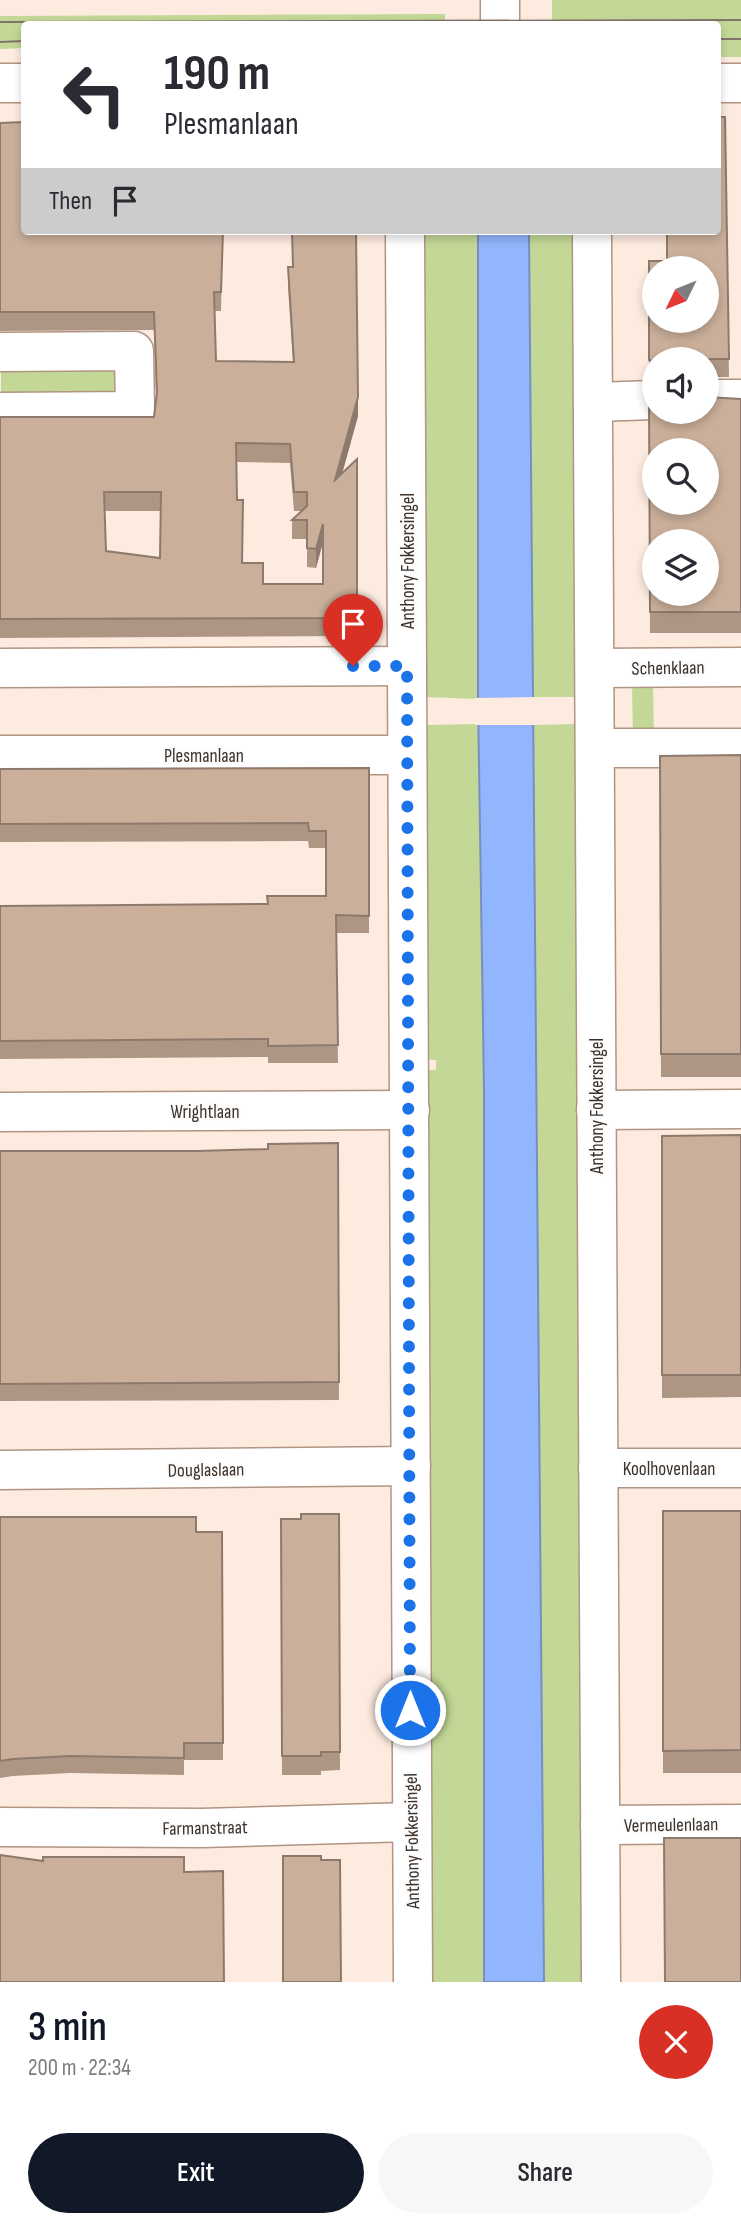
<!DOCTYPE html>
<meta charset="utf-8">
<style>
body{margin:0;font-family:"Sofia Sans Condensed",sans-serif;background:#f7f7f7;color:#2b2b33;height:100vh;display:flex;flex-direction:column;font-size:26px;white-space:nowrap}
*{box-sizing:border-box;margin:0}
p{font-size:23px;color:#7c7c81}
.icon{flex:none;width:38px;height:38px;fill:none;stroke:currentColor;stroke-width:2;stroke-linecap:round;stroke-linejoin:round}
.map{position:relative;height:1982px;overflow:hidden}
.panel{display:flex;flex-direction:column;background:#fff;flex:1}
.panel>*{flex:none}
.guide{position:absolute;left:21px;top:21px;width:700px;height:214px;border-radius:7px;box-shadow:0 4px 10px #0003;background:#fff;color:#2b2b33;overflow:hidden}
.needle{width:46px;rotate:227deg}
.tools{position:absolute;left:642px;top:256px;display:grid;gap:14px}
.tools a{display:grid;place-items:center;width:77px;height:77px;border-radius:50%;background:#fff;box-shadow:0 4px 10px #0003;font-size:35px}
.pin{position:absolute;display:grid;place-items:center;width:60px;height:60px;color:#fff;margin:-72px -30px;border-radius:50% 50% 50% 0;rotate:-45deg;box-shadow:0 0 7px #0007}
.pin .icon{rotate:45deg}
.me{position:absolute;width:77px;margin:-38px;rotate:0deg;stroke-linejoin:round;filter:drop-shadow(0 0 5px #0008)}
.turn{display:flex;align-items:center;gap:24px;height:147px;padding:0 28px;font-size:32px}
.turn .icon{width:91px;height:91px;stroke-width:2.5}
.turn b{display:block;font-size:49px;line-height:60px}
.then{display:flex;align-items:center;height:66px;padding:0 28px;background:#0003;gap:14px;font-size:26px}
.round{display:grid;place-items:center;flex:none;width:74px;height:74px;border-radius:37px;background:#f7f7f7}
.headline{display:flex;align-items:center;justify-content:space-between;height:119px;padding:0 28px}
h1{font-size:42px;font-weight:600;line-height:52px;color:#111827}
.primary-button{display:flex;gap:14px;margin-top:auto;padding:14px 28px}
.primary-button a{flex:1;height:80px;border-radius:42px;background:#111827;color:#fff;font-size:28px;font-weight:600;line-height:80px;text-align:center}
.primary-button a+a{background:#f7f7f7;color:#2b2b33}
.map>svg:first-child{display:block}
.green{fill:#c3d897}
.water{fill:#91b6fe;stroke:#788ebe;stroke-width:2}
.pier{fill:#fdebdf}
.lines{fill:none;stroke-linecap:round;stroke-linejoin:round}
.minor-casing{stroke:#b19482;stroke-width:41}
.minor{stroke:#fff;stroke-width:38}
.tram{stroke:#81746a;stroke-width:2}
.wall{fill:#ae9684;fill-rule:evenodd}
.shaded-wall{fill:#8d7a6c}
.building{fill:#caaf9a;stroke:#8d7a6c;stroke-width:2;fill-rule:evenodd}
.route{stroke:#1a73e8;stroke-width:12;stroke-dasharray:0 21.6}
.labels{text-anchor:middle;stroke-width:5;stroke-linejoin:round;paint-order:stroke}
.street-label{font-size:19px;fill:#3d322a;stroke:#fcfcfc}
</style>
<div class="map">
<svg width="741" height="1982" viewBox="0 0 741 1982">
<rect width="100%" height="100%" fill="#fdebdf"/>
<g class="green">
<path d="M552,0h189v57h-23v-33h-166z"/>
<path d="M445,14v10h-421v24l-24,1v-33z"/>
<path d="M419,231h59v468l-53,-2z"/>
<path d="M529,231h52l-3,466h-46z"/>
<path d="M118,368l1,29 -118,3v-29z"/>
<path d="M632,684h21l1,52 -21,1z"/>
<path d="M478,724l6,366v892h-58l-4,-912h14v-10l-14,-1 4,-334z"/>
<path d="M577,724l10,1258h-43l-12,-1257z"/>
</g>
<path class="water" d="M478,231h51l15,1751h-60v-892l-6,-391z"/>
<path class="pier" d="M536,697v28h-61l-1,-27z"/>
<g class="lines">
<defs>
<g id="minor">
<path d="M500,24v-24"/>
<path d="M0,83h24"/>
<path d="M718,83h23"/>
<path d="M405,231l8,1751"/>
<path d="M592,231l9,1751"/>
<path d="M0,352l134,-1 1,60 -135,1"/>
<path d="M707,399h34"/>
<path d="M595,402l59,-2"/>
<path d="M0,668l407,-2"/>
<path d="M595,668l146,-1"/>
<path d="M595,748h146"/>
<path d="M0,755h407"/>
<path d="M596,1110l145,-1"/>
<path d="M0,1112l410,-2"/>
<path d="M598,1468h143"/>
<path d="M0,1470l411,-4"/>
<path d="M600,1825l141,-1"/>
<path d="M0,1827l202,1 208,-6"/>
</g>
</defs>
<use href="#minor" class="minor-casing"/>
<use href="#minor" class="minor"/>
<g class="tram">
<path d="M0,22l741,-2"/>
<path d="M718,39h23"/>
<path d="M0,42l24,-1"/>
</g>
</g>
<g class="wall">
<path d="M725,117l4,260h-22v-18h-53v20l-5,-1v-117h18z"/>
<path d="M0,123l24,108h199l-2,80h-6l1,50 77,1 -5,-76v-19l70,149 -16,58 15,-15v177l-357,2v-221h154l2,-20 -2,-67 -154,1zM236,462l54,1 4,48h8l-10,9v19h15v28l9,1 7,-26v42h-60l-21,-21 -5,-63zM105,511h55v47l-54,-7z"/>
<path d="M741,399v234h-91l-1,-232z"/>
<path d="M741,755v322h-80l-1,-321z"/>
<path d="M369,768v165h-33l2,130h-70v-6l-268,2v-153l267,-2 59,-8v-48h-17l-1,-7 -308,1v-73z"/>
<path d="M741,1135v262l-79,1v-262z"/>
<path d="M338,1143l1,257 -339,1v-250h197l71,-2z"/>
<rect x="663" y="1511" width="78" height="262"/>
<path d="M339,1514l1,256 -19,1v4h-39l-1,-256h20z"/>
<path d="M0,1517l196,15 27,211v17h-39v15l-114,-2 -57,3 -13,2z"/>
</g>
<g class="shaded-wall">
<path d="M358,397v19l-23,83v-19z"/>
<path d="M323,524v18l-7,26v-19z"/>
</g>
<g class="building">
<path d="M718,117h7l4,242h-75v2l-5,-1v-99h18v-30h51zM654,268h53v52h-53z"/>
<path d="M24,122v109h199l-2,61h-7l2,69 78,1 -6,-95h5l-1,-36h64l2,166 -23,83 22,-21v159l-357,1v-202h154l3,-25 -3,-80h-154v-189zM236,443l54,1 4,48h13v14l-15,14h15v28l9,1 7,-25v60h-60v-21h-21l1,-63h-6zM104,492h57l-1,66 -54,-7z"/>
<path d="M707,397l34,2v213h-91l-1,-211 5,-2v12h53zM654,450h53v52h-53zM654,541h53v52h-53z"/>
<path d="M741,755v299h-80l-1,-298z"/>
<path d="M369,768v148l-33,-1 2,130 -70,1v-7l-268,2v-135l268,-2 -1,-8h59v-65h-17l-1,-8 -308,1v-55z"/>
<path d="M741,1135v240h-79v-239z"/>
<path d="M338,1143l1,239 -339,2v-233h197l71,-2v-5z"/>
<path d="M663,1511h78v239l-78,1z"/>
<path d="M301,1514h38l1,238h-19v4h-39l-1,-237h20z"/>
<path d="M0,1517h196v15h26l1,211h-39v15l-114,-2 -57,3 -13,2z"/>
<path d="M664,1838h77v144h-76z"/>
<path d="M0,1855l43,6v-4h141v15l39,-1 1,111h-224z"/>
<path d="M283,1856h38v4h19l1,122h-58z"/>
</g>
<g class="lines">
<path class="route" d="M353,666h54l3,1044"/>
</g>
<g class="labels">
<g class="street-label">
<text transform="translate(407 561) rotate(-90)" y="7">Anthony Fokkersingel</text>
<text transform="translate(668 667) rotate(-1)" y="7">Schenklaan</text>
<text x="204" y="762">Plesmanlaan</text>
<text transform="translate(596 1106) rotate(-90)" y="7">Anthony Fokkersingel</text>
<text x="205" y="1118">Wrightlaan</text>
<text x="669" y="1475">Koolhovenlaan</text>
<text transform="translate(206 1469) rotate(-1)" y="7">Douglaslaan</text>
<text transform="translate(671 1824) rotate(-1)" y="7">Vermeulenlaan</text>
<text transform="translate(205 1827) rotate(-1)" y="7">Farmanstraat</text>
<text transform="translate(411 1841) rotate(-91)" y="7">Anthony Fokkersingel</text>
</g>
</g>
</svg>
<div class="tools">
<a><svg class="needle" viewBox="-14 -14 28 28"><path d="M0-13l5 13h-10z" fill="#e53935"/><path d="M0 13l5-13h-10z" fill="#7c7c81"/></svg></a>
<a><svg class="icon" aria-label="sound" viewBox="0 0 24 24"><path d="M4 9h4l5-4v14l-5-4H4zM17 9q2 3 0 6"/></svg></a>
<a><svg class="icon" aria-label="search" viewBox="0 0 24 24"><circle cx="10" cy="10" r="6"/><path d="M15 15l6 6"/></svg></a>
<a><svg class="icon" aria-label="layers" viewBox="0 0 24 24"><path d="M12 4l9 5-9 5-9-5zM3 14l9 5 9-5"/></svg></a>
</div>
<div class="pin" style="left:353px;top:666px;background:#d93025"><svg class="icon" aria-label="arrive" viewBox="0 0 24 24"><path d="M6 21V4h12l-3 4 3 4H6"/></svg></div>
<svg class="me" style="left:410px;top:1710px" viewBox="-20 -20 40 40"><circle r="17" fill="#1a73e8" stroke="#fff" stroke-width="3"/><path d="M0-11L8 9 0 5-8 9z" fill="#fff"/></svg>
<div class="guide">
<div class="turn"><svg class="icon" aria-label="left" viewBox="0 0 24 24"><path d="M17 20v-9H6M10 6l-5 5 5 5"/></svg><div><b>190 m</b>Plesmanlaan</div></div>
<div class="then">Then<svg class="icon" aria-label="arrive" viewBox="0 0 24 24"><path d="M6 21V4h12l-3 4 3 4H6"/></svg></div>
</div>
</div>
<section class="panel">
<div class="headline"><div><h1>3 min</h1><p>200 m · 22:34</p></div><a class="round" style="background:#d93025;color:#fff"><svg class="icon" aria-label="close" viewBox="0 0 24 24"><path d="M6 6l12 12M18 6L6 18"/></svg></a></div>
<div class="primary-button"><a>Exit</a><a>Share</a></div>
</section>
